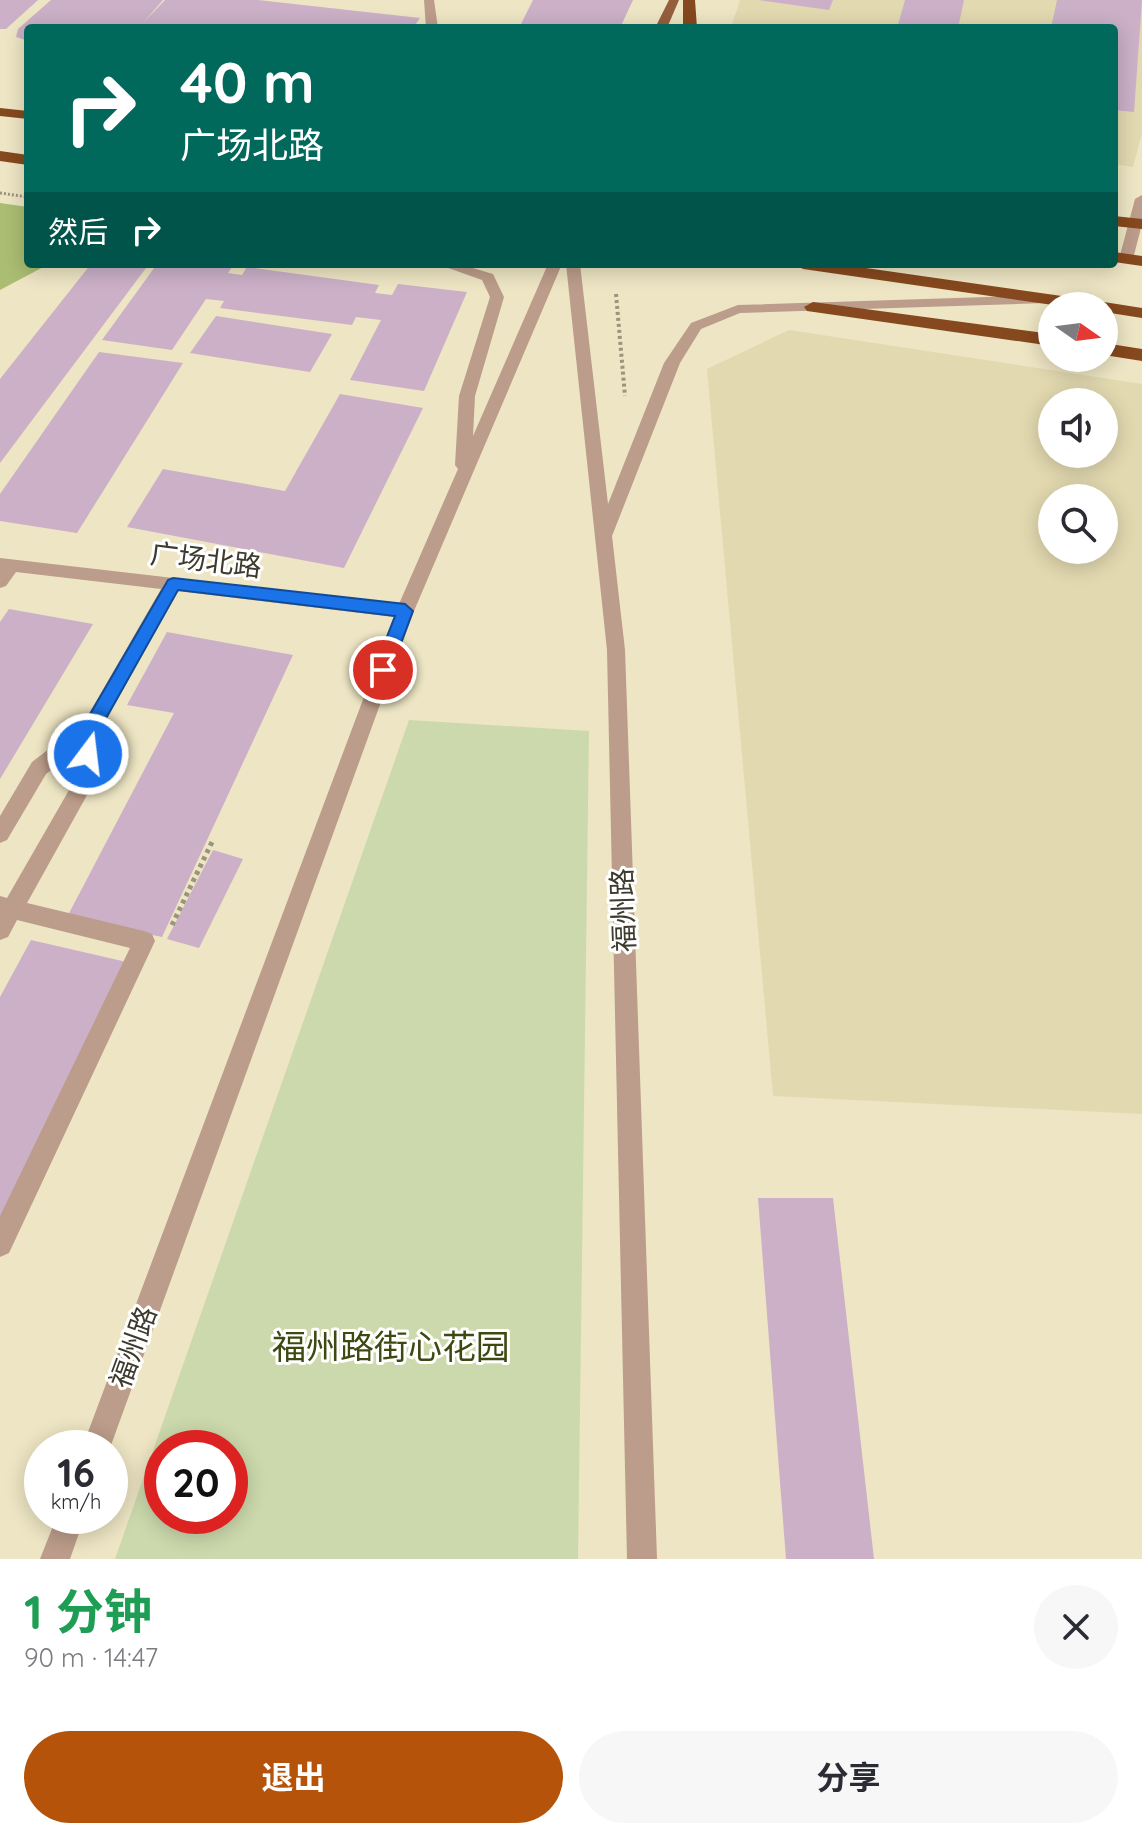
<!DOCTYPE html>
<html lang="zh">
<meta charset="utf-8">
<style>
body{margin:0;font-family:Quicksand,"Noto Sans SC",sans-serif;background:#f7f7f7;color:#2b2b33;height:100vh;display:flex;flex-direction:column;font-size:30px;white-space:nowrap}
*{box-sizing:border-box;margin:0}
p{font-size:26px;color:#7c7c81}
.icon{flex:none;width:44px;height:44px;fill:none;stroke:currentColor;stroke-width:2;stroke-linecap:round;stroke-linejoin:round}
.map{position:relative;height:1559px;overflow:hidden}
.panel{display:flex;flex-direction:column;background:#fff;flex:1}
.panel>*{flex:none}
.banner{position:absolute;left:24px;top:24px;width:1094px;height:244px;border-radius:8px;box-shadow:0 4px 20px #0003;background:#00695c;color:#fff;overflow:hidden}
.needle{width:52px;rotate:104deg}
.tools{position:absolute;left:1038px;top:292px;display:grid;gap:16px}
.tools a{display:grid;place-items:center;width:80px;height:80px;border-radius:50%;background:#fff;box-shadow:0 4px 20px #0003;font-size:40px}
.speed{position:absolute;left:24px;top:1430px;display:flex;gap:16px;font-size:40px;font-weight:700;text-align:center}
.speed>*{display:grid;place-content:center;width:104px;height:104px;border-radius:50%;background:#fff;box-shadow:0 4px 20px #0003;line-height:1}
.speed small{font-size:20px;font-weight:400}
.speed .limit{border:12px solid #d22;background:#fff;color:#111}
.pin{position:absolute;display:grid;place-items:center;width:68px;height:68px;color:#fff;margin:-34px;border:4px solid #fff;border-radius:50%;box-shadow:0 2px 8px #0007}
.me{position:absolute;width:88px;margin:-44px;rotate:15deg;stroke-linejoin:round;filter:drop-shadow(0 0 6px #0008)}
.turn{display:flex;align-items:center;gap:28px;height:168px;padding:0 24px;font-size:36px}
.turn .icon{width:104px;height:104px;stroke-width:2.5}
.turn b{display:block;font-size:56px;line-height:68px}
.then{display:flex;align-items:center;height:76px;padding:0 24px;background:#0003;gap:16px;font-size:30px}
.round{display:grid;place-items:center;flex:none;width:84px;height:84px;border-radius:42px;background:#f7f7f7}
.head{display:flex;align-items:center;justify-content:space-between;height:136px;padding:0 24px}
h1{font-size:48px;font-weight:700;line-height:60px;color:#1e9e55}
.cta{display:flex;gap:16px;margin-top:auto;padding:16px 24px}
.cta a{flex:1;height:92px;border-radius:48px;background:#b45309;color:#fff;font-size:32px;font-weight:700;line-height:92px;text-align:center}
.cta a+a{background:#f7f7f7;color:#2b2b33}
.map>svg:first-child{display:block}
.built{fill:#e2d9b0;fill-rule:evenodd}
.green{fill:#ccd9ac;fill-rule:evenodd}
.forest{fill:#aabd72}
.building{fill:#cbb0c8}
.lines{fill:none;stroke-linecap:round;stroke-linejoin:round}
.path-far2{stroke:#9a947c;stroke-width:3;stroke-dasharray:2 2;stroke-linecap:butt}
.path-far1{stroke:#9a947c;stroke-width:4;stroke-dasharray:3 3;stroke-linecap:butt}
.path{stroke:#9a947c;stroke-width:5;stroke-dasharray:4 4;stroke-linecap:butt}
.minor{fill:#bc9c8a;fill-rule:evenodd}
.major{fill:#955f3d;fill-rule:evenodd}
.highway{fill:#86481e;fill-rule:evenodd}
.route{fill:#1a73e8;stroke:#114b97;stroke-width:2}
.labels{text-anchor:middle;stroke-width:6;stroke-linejoin:round;paint-order:stroke}
.street-label{font-size:28px;fill:#3d3b2d;stroke:#fff}
.near-park-label{font-size:34px;fill:#3e4912;stroke:#fff}
</style>
<div class="map">
<svg width="1142" height="1559" viewBox="0 0 1142 1559">
<rect width="100%" height="100%" fill="#ede5c3"/>
<g class="built">
<path d="M740,0h402v133l-9,34 -19,-3v-136h-383z"/>
<path d="M789,330l353,54v730l-369,-18 -66,-727zM1052,402h52v52h-52zM1052,498h52v52h-52z"/>
</g>
<path class="green" d="M409,720l180,11 -11,828h-463zM162,1448h68v68h-68z"/>
<path class="forest" d="M0,203l28,4v57h21l-49,26z"/>
<g class="building">
<path d="M0,0h38l-32,29h-6z"/>
<path d="M51,0h112l-20,23 22,-23h93l162,18 -7,10h-385v13l-12,-4 2,-8z"/>
<path d="M533,0h100l-13,28h-101z"/>
<path d="M759,0h74l-4,10z"/>
<path d="M905,0h59l-6,28h-61z"/>
<path d="M1057,0h85l-8,112 -20,-2v-82h-63z"/>
<path d="M91,264h58l-149,199v-84z"/>
<path d="M157,264h77l-6,9 14,2 5,-8 132,18 -4,8 17,2 6,-11 69,8 -43,99 -74,-11 31,-60 -25,-3 -4,8 -132,-17 4,-7 -18,-2 -34,51 -70,-10z"/>
<path d="M216,316l116,18 -22,38 -120,-19z"/>
<path d="M99,352l84,11 -106,170 -77,-12v-27z"/>
<path d="M340,394l83,14 -79,160 -217,-41 36,-58 122,22z"/>
<path d="M9,609l84,15 -93,155v-157z"/>
<path d="M167,632l126,23 -131,282 -95,-20 107,-204 -47,-8z"/>
<path d="M213,850l30,9 -44,89 -32,-9z"/>
<path d="M31,940l100,23 -131,271v-237z"/>
<path d="M758,1198h75l41,361h-88z"/>
</g>
<g class="lines">
<path class="path-far2" d="M0,193l28,4"/>
<path class="path-far1" d="M616,294l9,102"/>
<path class="path" d="M172,925l41,-85"/>
<g class="minor">
<path d="M424,0h10l4,28h-12z"/>
<path d="M1142,195v29l-9,35 -12,3 -2,-3 16,-60z"/>
<path d="M437,264h22l34,10 11,23 -29,99 -2,40 75,-172h14l-148,347 -304,837h-28l312,-831 -216,-26 -77,138 -5,50 -69,124 117,28 8,3 3,7 -146,312 -9,4v-41l130,-268 -113,-28 -9,17 -8,3v-44l7,2 69,-120 3,-30 -33,26 -39,66 -7,3v-27l32,-54 52,-40 77,-133 -145,-17 -10,14 -6,2v-30l399,46 59,-135 -3,-4 4,-69 31,-99 -8,-17z"/>
<path d="M566,264h14l28,240 56,-141 27,-40 47,-18 307,-10 7,4 -7,4 -305,10 -39,16 -21,34 -68,173 13,114 32,909h-30l-20,-909z"/>
<path d="M57,1516h28l-15,43h-30z"/>
</g>
<path class="major" d="M669,0h10l-12,28h-12z"/>
<g class="highway">
<path d="M683,0h12l2,28h-14z"/>
<path d="M0,108l28,3v8l-28,-3z"/>
<path d="M0,151l28,4v10l-28,-4z"/>
<path d="M1114,216l28,3v10l-28,-3z"/>
<path d="M1114,252l28,4v10l-28,-4z"/>
<path d="M795,264h43l266,38 38,6v10l-38,-6v-6h-44l-257,-37z"/>
<path d="M813,302l239,32v12l-245,-35 -3,-4z"/>
<path d="M1104,343l38,6v12l-38,-6z"/>
</g>
</g>
<path class="route" d="M173,578l232,26 8,7 -22,59 -8,7 -9,-7 21,-54 -217,-26 -78,139 -5,30h-13v-31l86,-148z"/>
<g class="labels">
<g class="street-label">
<text transform="translate(206 560) rotate(7)" y="10">广场北路</text>
<text transform="translate(623 910) rotate(-92)" y="10">福州路</text>
<text transform="translate(133 1347) rotate(-70)" y="10">福州路</text>
</g>
<g class="near-park-label">
<text x="391" y="1359">福州路街心花园</text>
</g>
</g>
</svg>
<div class="tools">
<a><svg class="needle" viewBox="-14 -14 28 28"><path d="M0-13l5 13h-10z" fill="#e53935"/><path d="M0 13l5-13h-10z" fill="#7c7c81"/></svg></a>
<a><svg class="icon" aria-label="sound" viewBox="0 0 24 24"><path d="M4 9h4l5-4v14l-5-4H4zM17 9q2 3 0 6"/></svg></a>
<a><svg class="icon" aria-label="search" viewBox="0 0 24 24"><circle cx="10" cy="10" r="6"/><path d="M15 15l6 6"/></svg></a>
</div>
<div class="speed"><div>16<small>km/h</small></div><div class="limit">20</div></div>
<div class="pin" style="left:383px;top:670px;background:#d93025"><svg class="icon" aria-label="arrive" viewBox="0 0 24 24"><path d="M6 21V4h12l-3 4 3 4H6"/></svg></div>
<svg class="me" style="left:88px;top:754px" viewBox="-20 -20 40 40"><circle r="17" fill="#1a73e8" stroke="#fff" stroke-width="3"/><path d="M0-11L8 9 0 5-8 9z" fill="#fff"/></svg>
<div class="banner">
<div class="turn"><svg class="icon" aria-label="right" viewBox="0 0 24 24"><path d="M7 20v-9h11M14 6l5 5-5 5"/></svg><div><b>40 m</b>广场北路</div></div>
<div class="then">然后<svg class="icon" aria-label="right" viewBox="0 0 24 24"><path d="M7 20v-9h11M14 6l5 5-5 5"/></svg></div>
</div>
</div>
<section class="panel">
<div class="head"><div><h1>1 分钟</h1><p>90 m · 14:47</p></div><a class="round"><svg class="icon" aria-label="close" viewBox="0 0 24 24"><path d="M6 6l12 12M18 6L6 18"/></svg></a></div>
<div class="cta"><a>退出</a><a>分享</a></div>
</section>
